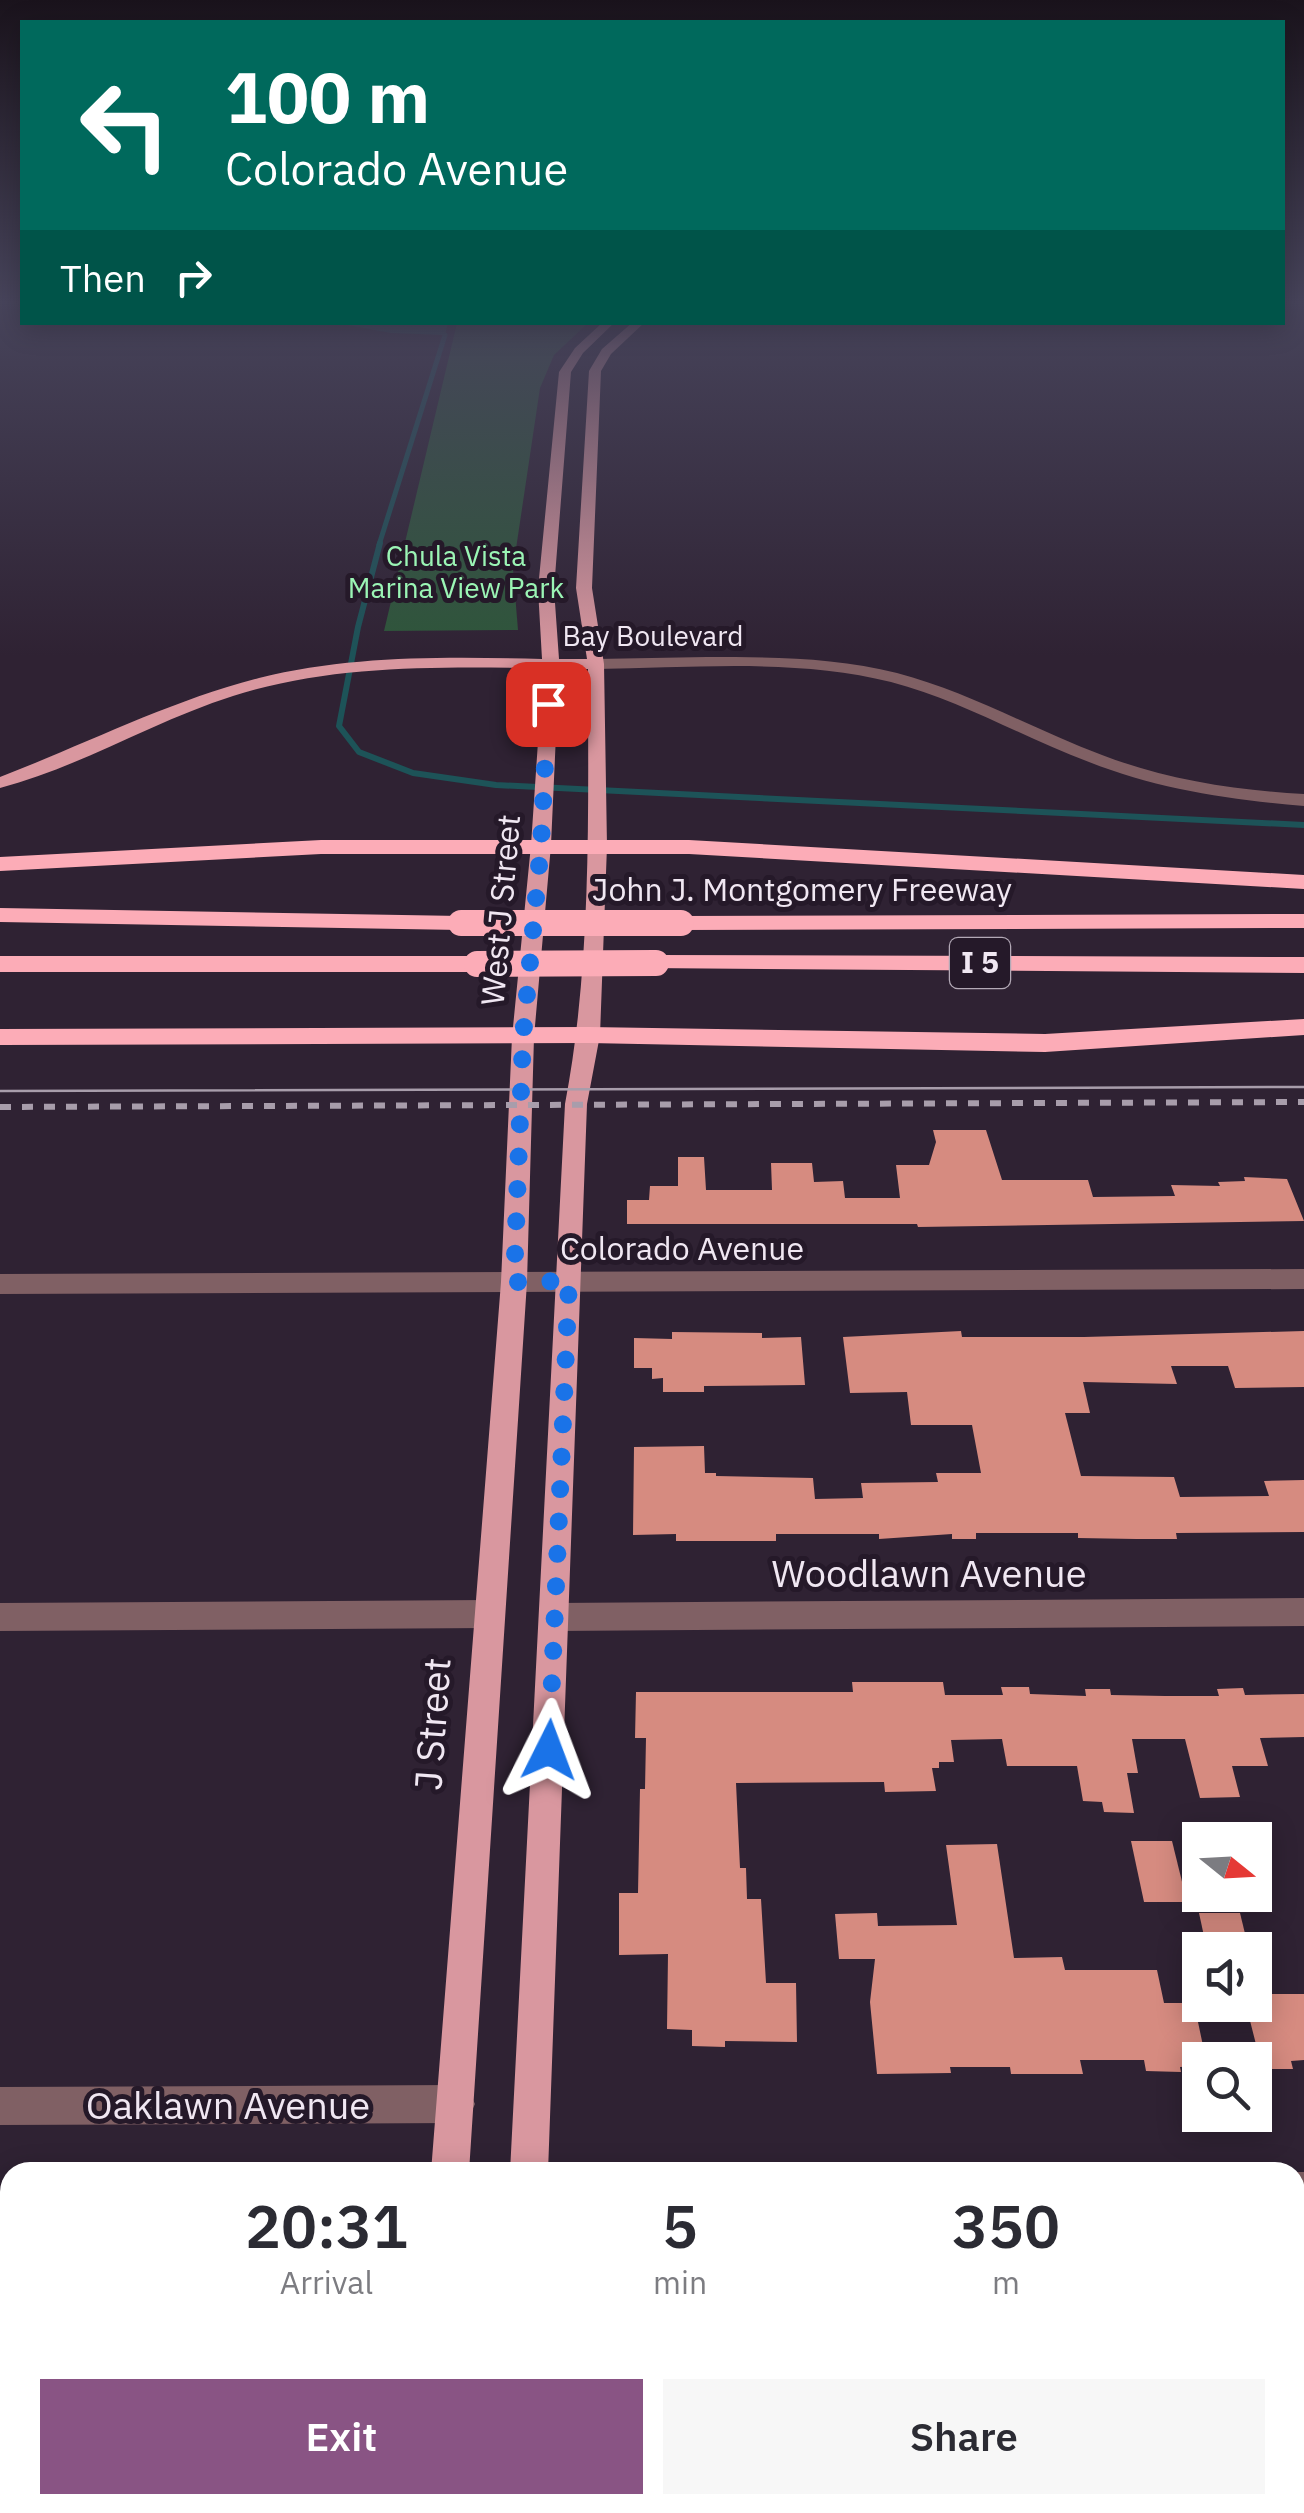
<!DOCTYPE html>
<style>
body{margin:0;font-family:"IBM Plex Sans",sans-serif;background:#f7f7f7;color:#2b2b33;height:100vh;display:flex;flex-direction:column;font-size:38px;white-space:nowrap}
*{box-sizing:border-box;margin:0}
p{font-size:32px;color:#7c7c81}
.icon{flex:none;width:55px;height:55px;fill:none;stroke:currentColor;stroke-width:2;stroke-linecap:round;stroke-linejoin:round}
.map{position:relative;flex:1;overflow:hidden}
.sheet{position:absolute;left:0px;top:2162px;width:1305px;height:352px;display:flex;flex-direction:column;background:#fff;border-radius:30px 30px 0 0;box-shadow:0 5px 25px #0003}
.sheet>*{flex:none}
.top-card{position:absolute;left:20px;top:20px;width:1265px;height:305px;border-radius:0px;box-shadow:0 5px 25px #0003;background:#00695c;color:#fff;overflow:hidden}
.needle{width:65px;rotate:108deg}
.fabs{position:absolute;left:1182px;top:1822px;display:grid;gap:20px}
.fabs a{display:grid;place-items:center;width:90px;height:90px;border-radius:0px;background:#fff;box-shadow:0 5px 25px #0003;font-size:50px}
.pin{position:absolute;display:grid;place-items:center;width:85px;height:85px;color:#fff;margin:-42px;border-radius:20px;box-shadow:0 5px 15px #0006}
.me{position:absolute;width:110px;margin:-55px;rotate:3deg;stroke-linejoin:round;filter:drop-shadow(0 0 8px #0008)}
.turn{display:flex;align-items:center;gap:35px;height:210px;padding:0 40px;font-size:45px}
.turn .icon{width:130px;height:130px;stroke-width:2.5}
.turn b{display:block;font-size:70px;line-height:85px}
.then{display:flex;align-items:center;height:95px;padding:0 40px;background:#0003;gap:20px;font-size:38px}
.eta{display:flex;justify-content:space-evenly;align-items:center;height:170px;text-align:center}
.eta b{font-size:60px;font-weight:600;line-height:70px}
.button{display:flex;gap:20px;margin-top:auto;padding:20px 40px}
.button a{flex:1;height:115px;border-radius:0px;background:#895484;color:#fff;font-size:40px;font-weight:600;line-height:115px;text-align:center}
.button a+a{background:#f7f7f7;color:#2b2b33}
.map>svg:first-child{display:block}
.green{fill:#2e563a}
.water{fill:#1d5358}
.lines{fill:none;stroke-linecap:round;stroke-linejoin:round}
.stream-far1{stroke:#1d5358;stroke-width:5}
.stream{stroke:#1d5358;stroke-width:6}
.building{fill:#d68b80}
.minor{fill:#806064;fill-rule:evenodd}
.major{fill:#d9979f;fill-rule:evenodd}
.highway{fill:#fcacb7;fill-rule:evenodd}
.tram{stroke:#a89dab;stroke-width:2.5}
.rail{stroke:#a89dab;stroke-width:6;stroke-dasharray:11 11;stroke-linecap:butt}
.highway-bridge{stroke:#fcacb7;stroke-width:26}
.route{stroke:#1a73e8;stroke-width:18;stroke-dasharray:0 32.4}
.labels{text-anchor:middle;stroke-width:10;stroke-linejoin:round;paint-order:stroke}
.far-park-label{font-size:28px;fill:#9bf5b5;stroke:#251929}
.far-street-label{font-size:28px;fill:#f0e7f2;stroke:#251929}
.shield{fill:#251929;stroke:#b3a9b6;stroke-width:2.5}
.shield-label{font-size:30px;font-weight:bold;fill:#f0e7f2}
.street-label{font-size:32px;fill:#f0e7f2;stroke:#251929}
.near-street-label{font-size:38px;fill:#f0e7f2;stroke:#251929}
</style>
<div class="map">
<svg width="1304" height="2513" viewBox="0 0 1304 2513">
<rect width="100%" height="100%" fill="#2f2233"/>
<path class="green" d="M457,323h131l-34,32 -14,33 -27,181 5,61 -134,1z"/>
<path class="water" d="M336,323h112l-3,12 -54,-2z"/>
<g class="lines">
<path class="stream-far1" d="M379,545l66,-210"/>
<path class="stream" d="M380,543l-22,84 -19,99 20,26 54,21 83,12 808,40"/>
</g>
<g class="building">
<path d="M933,1130h53l16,50h86l5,17 82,-1 -4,-11 49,1 -2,-4 27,-1 -1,-4 43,2 17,42 -386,6 -1,-3h-290v-24h22l1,-14h28v-29h26l2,33h66l-1,-27h41l2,19 29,-1 2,17h55l-4,-33h33l7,-23z"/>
<path d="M961,1331l1,6h122l220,-6v56l-69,1 -7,-22h-57l6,18 -94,-2 7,31h-25l16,63 93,1 6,20 89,-1 -5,-15 40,-1v52l-128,1 1,6h-41l-58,-1v-5h-102v6h-24v-5l-73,5v-5h-103v7h-100v-7l-43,1 1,-88 70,-1 1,27h11v3l97,2 2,21 48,-1 -2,-15 77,-1 -2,-9h45l-9,-48h-61l-4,-33 -57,1 -7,-56z"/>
<path d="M672,1332l90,1v5l39,-1 4,48 -101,1v6h-41v-14l-11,1v-11h-18v-30l38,1z"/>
<path d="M852,1682h91l2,13h58l-2,-8h28l1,7 56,2 -1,-7h25l1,6 54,1h54l-2,-7 26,-1 2,7 59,-1v43l-44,1 8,28h-36l8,31 -40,1 -15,-59h-53l6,34h-11l7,40 -30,-1 -2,-10 -19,-1 -6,-35h-70l-5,-27 -51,1 3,22h-15v6h-7l4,23 -51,1 -1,-10 -148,1 4,85h6l1,31h14l5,84h30l1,59 -72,-1v6l-33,-1v-16l-25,-1 1,-75 -49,1v-62h19l2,-104h5l1,-51h-11l1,-46h217z"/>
<path d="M1131,1841h41l15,61h-43z"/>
<path d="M997,1844l17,114 48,-1 3,13h92l7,33h30l12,57h-6v6l-20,1 1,5 -35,-1 -2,-11h-64l3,14h-72l-1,-7h-60l1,6 -74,1 -7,-72 5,-43h-36l-4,-45 42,-1 1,13 79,-1 -11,-80z"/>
<path d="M1199,1913h41l9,37h-42z"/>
<path d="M1255,1994h49v66l-13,1 2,8h-27l-2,-9h-4l-14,-55h9z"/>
</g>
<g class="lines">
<g class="minor">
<path d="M707,657c63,0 128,0 190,16 72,19 136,56 205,82 65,25 133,35 202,39v12c-73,-6 -147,-17 -215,-44 -67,-25 -129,-62 -198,-80 -95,-24 -198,-14 -295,-13l-8,-5 8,-5z"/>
<path d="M1304,1269v20l-1304,5v-20z"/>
<path d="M1304,1598v28l-749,5 -11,-4 -4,-10 4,-10 11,-4z"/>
<path d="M488,1600l11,4 4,10 -4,10 -11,4 -488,3v-28z"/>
<path d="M456,2085l13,6 6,13 -6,13 -13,6 -456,2v-38z"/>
<path d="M1293,2172h11v38h-9z"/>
</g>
<g class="major">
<path d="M603,322h12l-32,31 -12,19 -17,217 5,70h28l-11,-71 13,-217 13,-22 31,-27h12l-34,32 -10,17 -9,217 12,76 3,182 -7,189 -13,69 -39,1068h-38l55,-1068c27,-142 23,-290 23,-435h-29l-8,176 -17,192 -7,245 -58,890h-38l70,-890 11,-245 19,-192 12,-177c-104,-1 -210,-4 -310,28 -79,25 -153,71 -233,92v-11c86,-33 169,-76 259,-99 93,-23 189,-21 283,-19l-4,-70 21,-217 16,-24z"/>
<rect x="402" y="2505" width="44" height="8"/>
<rect x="494" y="2505" width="44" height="8"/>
</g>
<g class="highway">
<path d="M321,840h368l615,35v14l-615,-35h-368l-321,17v-14z"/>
<path d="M0,908l461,8 12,7 -12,7 -461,-8z"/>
<path d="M1304,914v14l-623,2 -12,-7 12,-7z"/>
<path d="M656,955l648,2v16l-657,-5 -3,-5z"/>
<path d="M0,956h477l12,8 -12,8h-477z"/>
<path d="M1304,1019v16l-259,17 -456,-9 -589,2v-16l589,-2 456,7z"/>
</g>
<path class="tram" d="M0,1091l1304,-4"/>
<path class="rail" d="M0,1107l1304,-5"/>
<g class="highway-bridge">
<path d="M461,923h220"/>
<path d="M477,964l179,-1"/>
</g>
</g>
<linearGradient id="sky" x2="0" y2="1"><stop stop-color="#1a131c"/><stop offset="0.46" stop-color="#47445b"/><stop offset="1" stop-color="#47445b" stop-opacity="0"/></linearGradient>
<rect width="1304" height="656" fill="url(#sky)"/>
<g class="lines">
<path class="route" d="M548,704l-7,141 -18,192 -9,245 55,-1 -20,469"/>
</g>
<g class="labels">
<g class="far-park-label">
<text x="456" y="566">Chula Vista<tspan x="456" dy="32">Marina View Park</tspan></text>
</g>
<g class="far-street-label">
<text x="653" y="646">Bay Boulevard</text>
</g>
<rect class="shield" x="950" y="938" width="60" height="50" rx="8"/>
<g class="shield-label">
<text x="980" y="973">I 5</text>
</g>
<g class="street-label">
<text x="802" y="901">John J. Montgomery Freeway</text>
<text transform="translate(501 910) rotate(-85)" y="11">West J Street</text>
<text x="682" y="1260">Colorado Avenue</text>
</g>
<g class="near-street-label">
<text x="929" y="1587">Woodlawn Avenue</text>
<text transform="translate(433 1724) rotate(-86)" y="13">J Street</text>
<text x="228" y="2119">Oaklawn Avenue</text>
</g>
</g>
</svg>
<div class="fabs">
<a><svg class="needle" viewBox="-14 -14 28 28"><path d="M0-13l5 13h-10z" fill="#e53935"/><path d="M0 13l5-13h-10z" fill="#7c7c81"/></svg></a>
<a><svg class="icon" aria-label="sound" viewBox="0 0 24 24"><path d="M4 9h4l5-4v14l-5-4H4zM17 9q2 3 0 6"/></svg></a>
<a><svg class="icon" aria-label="search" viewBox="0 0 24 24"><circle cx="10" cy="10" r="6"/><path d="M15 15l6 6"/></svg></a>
</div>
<div class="pin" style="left:548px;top:704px;background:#d93025"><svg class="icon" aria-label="arrive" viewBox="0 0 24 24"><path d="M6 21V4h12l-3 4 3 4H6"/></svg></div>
<svg class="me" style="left:549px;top:1750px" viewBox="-20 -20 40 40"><path d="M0-17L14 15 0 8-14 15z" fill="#1a73e8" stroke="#fff" stroke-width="4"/></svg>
<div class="top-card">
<div class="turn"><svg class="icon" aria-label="left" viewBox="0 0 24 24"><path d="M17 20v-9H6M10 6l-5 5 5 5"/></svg><div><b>100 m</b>Colorado Avenue</div></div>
<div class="then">Then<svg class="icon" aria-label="right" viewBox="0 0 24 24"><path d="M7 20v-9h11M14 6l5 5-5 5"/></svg></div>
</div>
<section class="sheet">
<div class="eta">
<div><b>20:31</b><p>Arrival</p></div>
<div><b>5</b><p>min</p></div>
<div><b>350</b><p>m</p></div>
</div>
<div class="button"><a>Exit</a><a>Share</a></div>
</section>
</div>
